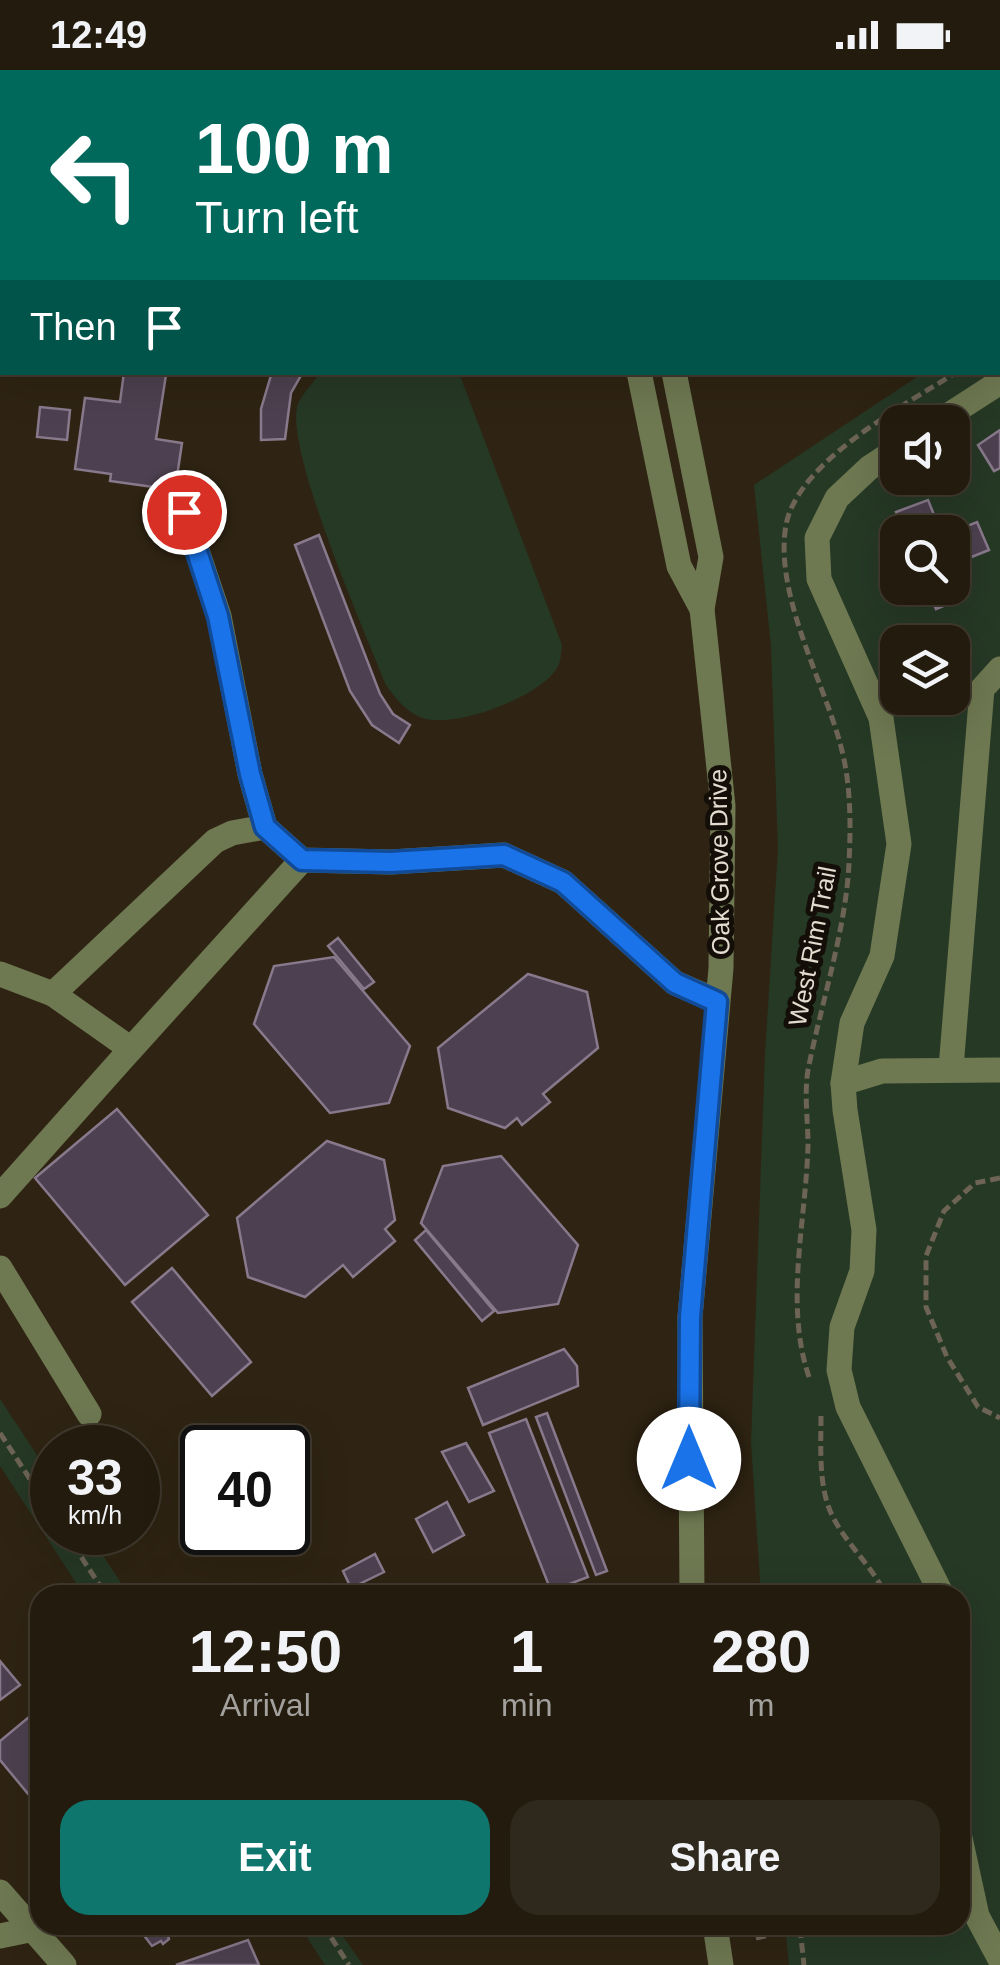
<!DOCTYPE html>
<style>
body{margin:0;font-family:Helvetica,sans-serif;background:#2f281c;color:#f1f3f6;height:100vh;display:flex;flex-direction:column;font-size:38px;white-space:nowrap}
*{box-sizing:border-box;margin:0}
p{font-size:32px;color:#a3a19e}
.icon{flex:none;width:55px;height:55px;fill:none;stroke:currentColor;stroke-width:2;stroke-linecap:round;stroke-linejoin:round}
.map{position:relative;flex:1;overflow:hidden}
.sheet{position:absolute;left:30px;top:1515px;width:940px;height:350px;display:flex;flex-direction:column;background:#231b0e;border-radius:30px;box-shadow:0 10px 40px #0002,0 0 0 2px #40392e}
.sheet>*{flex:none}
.hud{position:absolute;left:0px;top:0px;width:1000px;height:305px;box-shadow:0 10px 40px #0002,0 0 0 2px #40392e;background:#00695c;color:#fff;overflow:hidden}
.fabs{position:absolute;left:880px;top:335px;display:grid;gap:20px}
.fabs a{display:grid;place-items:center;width:90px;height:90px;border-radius:20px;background:#231b0e;box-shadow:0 10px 40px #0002,0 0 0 2px #40392e;font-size:50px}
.speed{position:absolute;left:30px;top:1355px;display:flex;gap:20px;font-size:50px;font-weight:700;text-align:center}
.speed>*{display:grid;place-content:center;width:130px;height:130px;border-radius:50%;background:#231b0e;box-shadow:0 10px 40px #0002,0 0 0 2px #40392e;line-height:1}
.speed small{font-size:25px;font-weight:400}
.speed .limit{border:5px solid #111;border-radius:15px;background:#fff;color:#111}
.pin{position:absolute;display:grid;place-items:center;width:85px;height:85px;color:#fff;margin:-42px;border:5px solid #fff;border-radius:50%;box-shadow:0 2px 10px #0007}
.me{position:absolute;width:110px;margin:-55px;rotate:0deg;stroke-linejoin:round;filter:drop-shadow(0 0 8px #0008)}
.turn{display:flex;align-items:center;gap:35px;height:210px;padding:0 30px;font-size:45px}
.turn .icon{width:130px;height:130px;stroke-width:2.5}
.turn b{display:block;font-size:70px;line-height:85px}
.then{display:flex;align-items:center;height:95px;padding:0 30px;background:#0003;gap:20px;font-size:38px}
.eta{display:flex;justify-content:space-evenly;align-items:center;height:170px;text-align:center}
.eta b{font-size:60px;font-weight:700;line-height:70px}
.cta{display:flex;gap:20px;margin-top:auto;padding:20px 30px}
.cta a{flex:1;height:115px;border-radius:30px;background:#0f766e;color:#fff;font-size:40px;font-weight:700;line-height:115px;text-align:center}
.cta a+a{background:#2f281c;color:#f1f3f6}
.status{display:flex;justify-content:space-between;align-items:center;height:70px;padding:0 50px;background:#231b0e;direction:ltr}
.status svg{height:28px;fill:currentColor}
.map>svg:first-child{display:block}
.green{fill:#263925;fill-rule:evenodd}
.building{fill:#4d4050;stroke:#89798c;stroke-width:2.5}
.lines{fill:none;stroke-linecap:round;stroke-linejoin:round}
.path{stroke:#6d6455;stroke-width:5;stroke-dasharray:10 5;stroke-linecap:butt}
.minor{stroke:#6e7851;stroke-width:25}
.route-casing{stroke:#114b97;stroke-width:25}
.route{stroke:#1a73e8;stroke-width:18}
.labels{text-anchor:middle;stroke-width:10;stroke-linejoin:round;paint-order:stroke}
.street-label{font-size:25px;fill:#e3dcd1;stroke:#130e07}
</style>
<div class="status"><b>12:49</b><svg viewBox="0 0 49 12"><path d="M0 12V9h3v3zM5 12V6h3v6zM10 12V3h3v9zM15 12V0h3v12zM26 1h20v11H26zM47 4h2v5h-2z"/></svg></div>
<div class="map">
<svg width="1000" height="1895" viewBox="0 0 1000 1895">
<rect width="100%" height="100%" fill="#2f2413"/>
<g class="green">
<path d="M1000,251v1644h-211l-4,-40h175v-330h-199l-10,-152 14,-389 13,-205 -7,-203 -17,-161 169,-112 75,-1zM898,352h54v56h-54zM898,462h54v56h-54zM898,572h54v56h-54z"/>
<path d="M321,302l138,1 103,272c-1,6 -1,18 -5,23 -17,29 -105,63 -137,49 -15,-7 -25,-19 -34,-32 -20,-51 -103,-238 -88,-281 4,-10 16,-22 23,-32z"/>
<path d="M0,1329l52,79v54l36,1 41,62h-45l-84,-129z"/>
<path d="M299,1855h36l28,40h-38z"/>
</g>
<g class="building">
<rect x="749" y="0" width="110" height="2"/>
<path d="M124,302l42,3 -10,64 26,4 -7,47 -65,-9 1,-7 -36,-5 10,-71 35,4z"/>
<path d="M272,302h31l-12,21 -6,46 -24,1v-31z"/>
<path d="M40,337l30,3 -3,30 -30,-3z"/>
<path d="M1000,360v38l-6,3 -16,-26z"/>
<path d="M928,430l13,32h-36l-9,-20z"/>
<path d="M977,452l12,28 -35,14 13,32 -31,13 -9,-21h25v-56z"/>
<path d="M319,465l61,159 13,20 17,11 -11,18 -27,-18 -22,-34 -55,-146z"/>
<path d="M338,868l36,44 -10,7 -36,-43z"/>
<path d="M334,887l76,89 -21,57 -59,10 -76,-89 20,-58z"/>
<path d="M528,904l59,18 11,56 -55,46 7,8 -28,23 -5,-7 -12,10 -57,-20 -10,-60z"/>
<path d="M117,1039l91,106 -83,70 -90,-107z"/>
<path d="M327,1071l57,19 11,60 -10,9 10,12 -42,36 -10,-12 -38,32 -57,-20 -11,-59z"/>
<path d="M501,1086l77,89 -20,59 -60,9 -77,-90 22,-57z"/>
<path d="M426,1160l68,81 -12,10 -67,-81z"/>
<path d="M172,1198l79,94 -39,34 -80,-94z"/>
<path d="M564,1279l13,17 1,20 -95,39 -15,-37z"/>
<path d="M547,1343l60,158 -11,4 -60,-158z"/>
<path d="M526,1349l62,158 -37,14 -62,-158z"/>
<path d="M466,1373l28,48 -25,11 -27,-50z"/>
<path d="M447,1432l17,33 -31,17 -17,-33z"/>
<path d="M375,1484l9,18 -33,16 -8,-17z"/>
<path d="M0,1591l20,24 -20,15z"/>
<path d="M29,1647l11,14v55l-11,9 -29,-35v-19z"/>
<path d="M136,1855h51l-5,3 2,3 -16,5 1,3 -6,5 -2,-3 -9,5z"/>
<path d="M248,1870l11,25h-83z"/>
</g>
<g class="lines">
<g class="path">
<path d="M998,277l2,-2"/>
<path d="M1000,1108l-25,5 -31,28 -18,45v51l21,50 31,50 22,11"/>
<path d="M809,1307c-25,-74 -3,-155 -1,-232 0,-24 -4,-51 0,-75 13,-66 38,-141 41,-207 2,-40 2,-81 -9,-120 -18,-65 -66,-150 -54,-218 12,-64 119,-120 171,-153"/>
<path d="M821,1346c0,31 -3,73 12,101 14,28 39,49 53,78"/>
<path d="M0,1363l52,80"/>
<path d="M65,1462l41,63"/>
<path d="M323,1855l26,40"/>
<path d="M800,1858l4,37"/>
<path d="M756,1868l44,-10"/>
</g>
<g class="minor">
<path d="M575,0l1,2"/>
<path d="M611,0l1,2"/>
<path d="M998,10l2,3"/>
<path d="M639,302l40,194 23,43"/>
<path d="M674,302l37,185 -9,52 21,197 -2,162 -31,349 2,278"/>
<path d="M938,352l62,-40"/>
<path d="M898,379l-29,19 -32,30 -20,40 2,41 62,139 18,126 -17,112 -30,67 -9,60 2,27 19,120 -2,41 -20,56 -3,43 9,37 94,188"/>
<path d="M184,442l35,104 31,158 15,53 37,33 89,2 113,-7 59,27 112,101 42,18"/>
<path d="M0,904l53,20"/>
<path d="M131,979l171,-189"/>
<path d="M951,998l31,-379 18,-20"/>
<path d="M843,1013l39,-12 118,-1"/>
<path d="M0,1126l131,-147 -78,-55 162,-153 17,-8 33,-6"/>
<path d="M0,1198l89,146"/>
<path d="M960,1768l17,78 23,43"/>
<path d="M0,1822l64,73"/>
<path d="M715,1855l6,40"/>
<path d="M0,1866l34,-7"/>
</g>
</g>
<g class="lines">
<defs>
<path id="route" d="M184,442l34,104 32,158 15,53 37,33 89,2 113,-7 59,27 112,101 42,19 -27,315 -1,142"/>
</defs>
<use href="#route" class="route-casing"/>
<use href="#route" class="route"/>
</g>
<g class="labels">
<g class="street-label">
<text transform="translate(719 792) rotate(-91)" y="9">Oak Grove Drive</text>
<text transform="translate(812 876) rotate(-79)" y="9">West Rim Trail</text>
</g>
</g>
</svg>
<div class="fabs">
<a><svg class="icon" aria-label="sound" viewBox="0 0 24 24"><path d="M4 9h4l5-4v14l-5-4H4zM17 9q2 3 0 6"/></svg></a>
<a><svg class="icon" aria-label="search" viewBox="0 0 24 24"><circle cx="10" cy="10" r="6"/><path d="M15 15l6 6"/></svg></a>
<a><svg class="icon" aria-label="layers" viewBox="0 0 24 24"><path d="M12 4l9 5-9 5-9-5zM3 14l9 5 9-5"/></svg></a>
</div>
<div class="speed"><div>33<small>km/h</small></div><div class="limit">40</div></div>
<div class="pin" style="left:184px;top:442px;background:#d93025"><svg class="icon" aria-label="arrive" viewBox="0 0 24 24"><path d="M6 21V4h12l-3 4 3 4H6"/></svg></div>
<svg class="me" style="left:689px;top:1389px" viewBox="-20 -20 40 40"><circle r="19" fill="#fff"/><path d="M0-13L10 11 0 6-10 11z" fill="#1a73e8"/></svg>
<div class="hud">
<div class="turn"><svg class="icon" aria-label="left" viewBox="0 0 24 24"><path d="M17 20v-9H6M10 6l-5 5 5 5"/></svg><div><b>100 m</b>Turn left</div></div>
<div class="then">Then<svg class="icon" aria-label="arrive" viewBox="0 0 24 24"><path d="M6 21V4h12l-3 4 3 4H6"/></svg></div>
</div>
<section class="sheet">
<div class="eta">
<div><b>12:50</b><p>Arrival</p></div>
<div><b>1</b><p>min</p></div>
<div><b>280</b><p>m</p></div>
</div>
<div class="cta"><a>Exit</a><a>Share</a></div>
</section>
</div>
